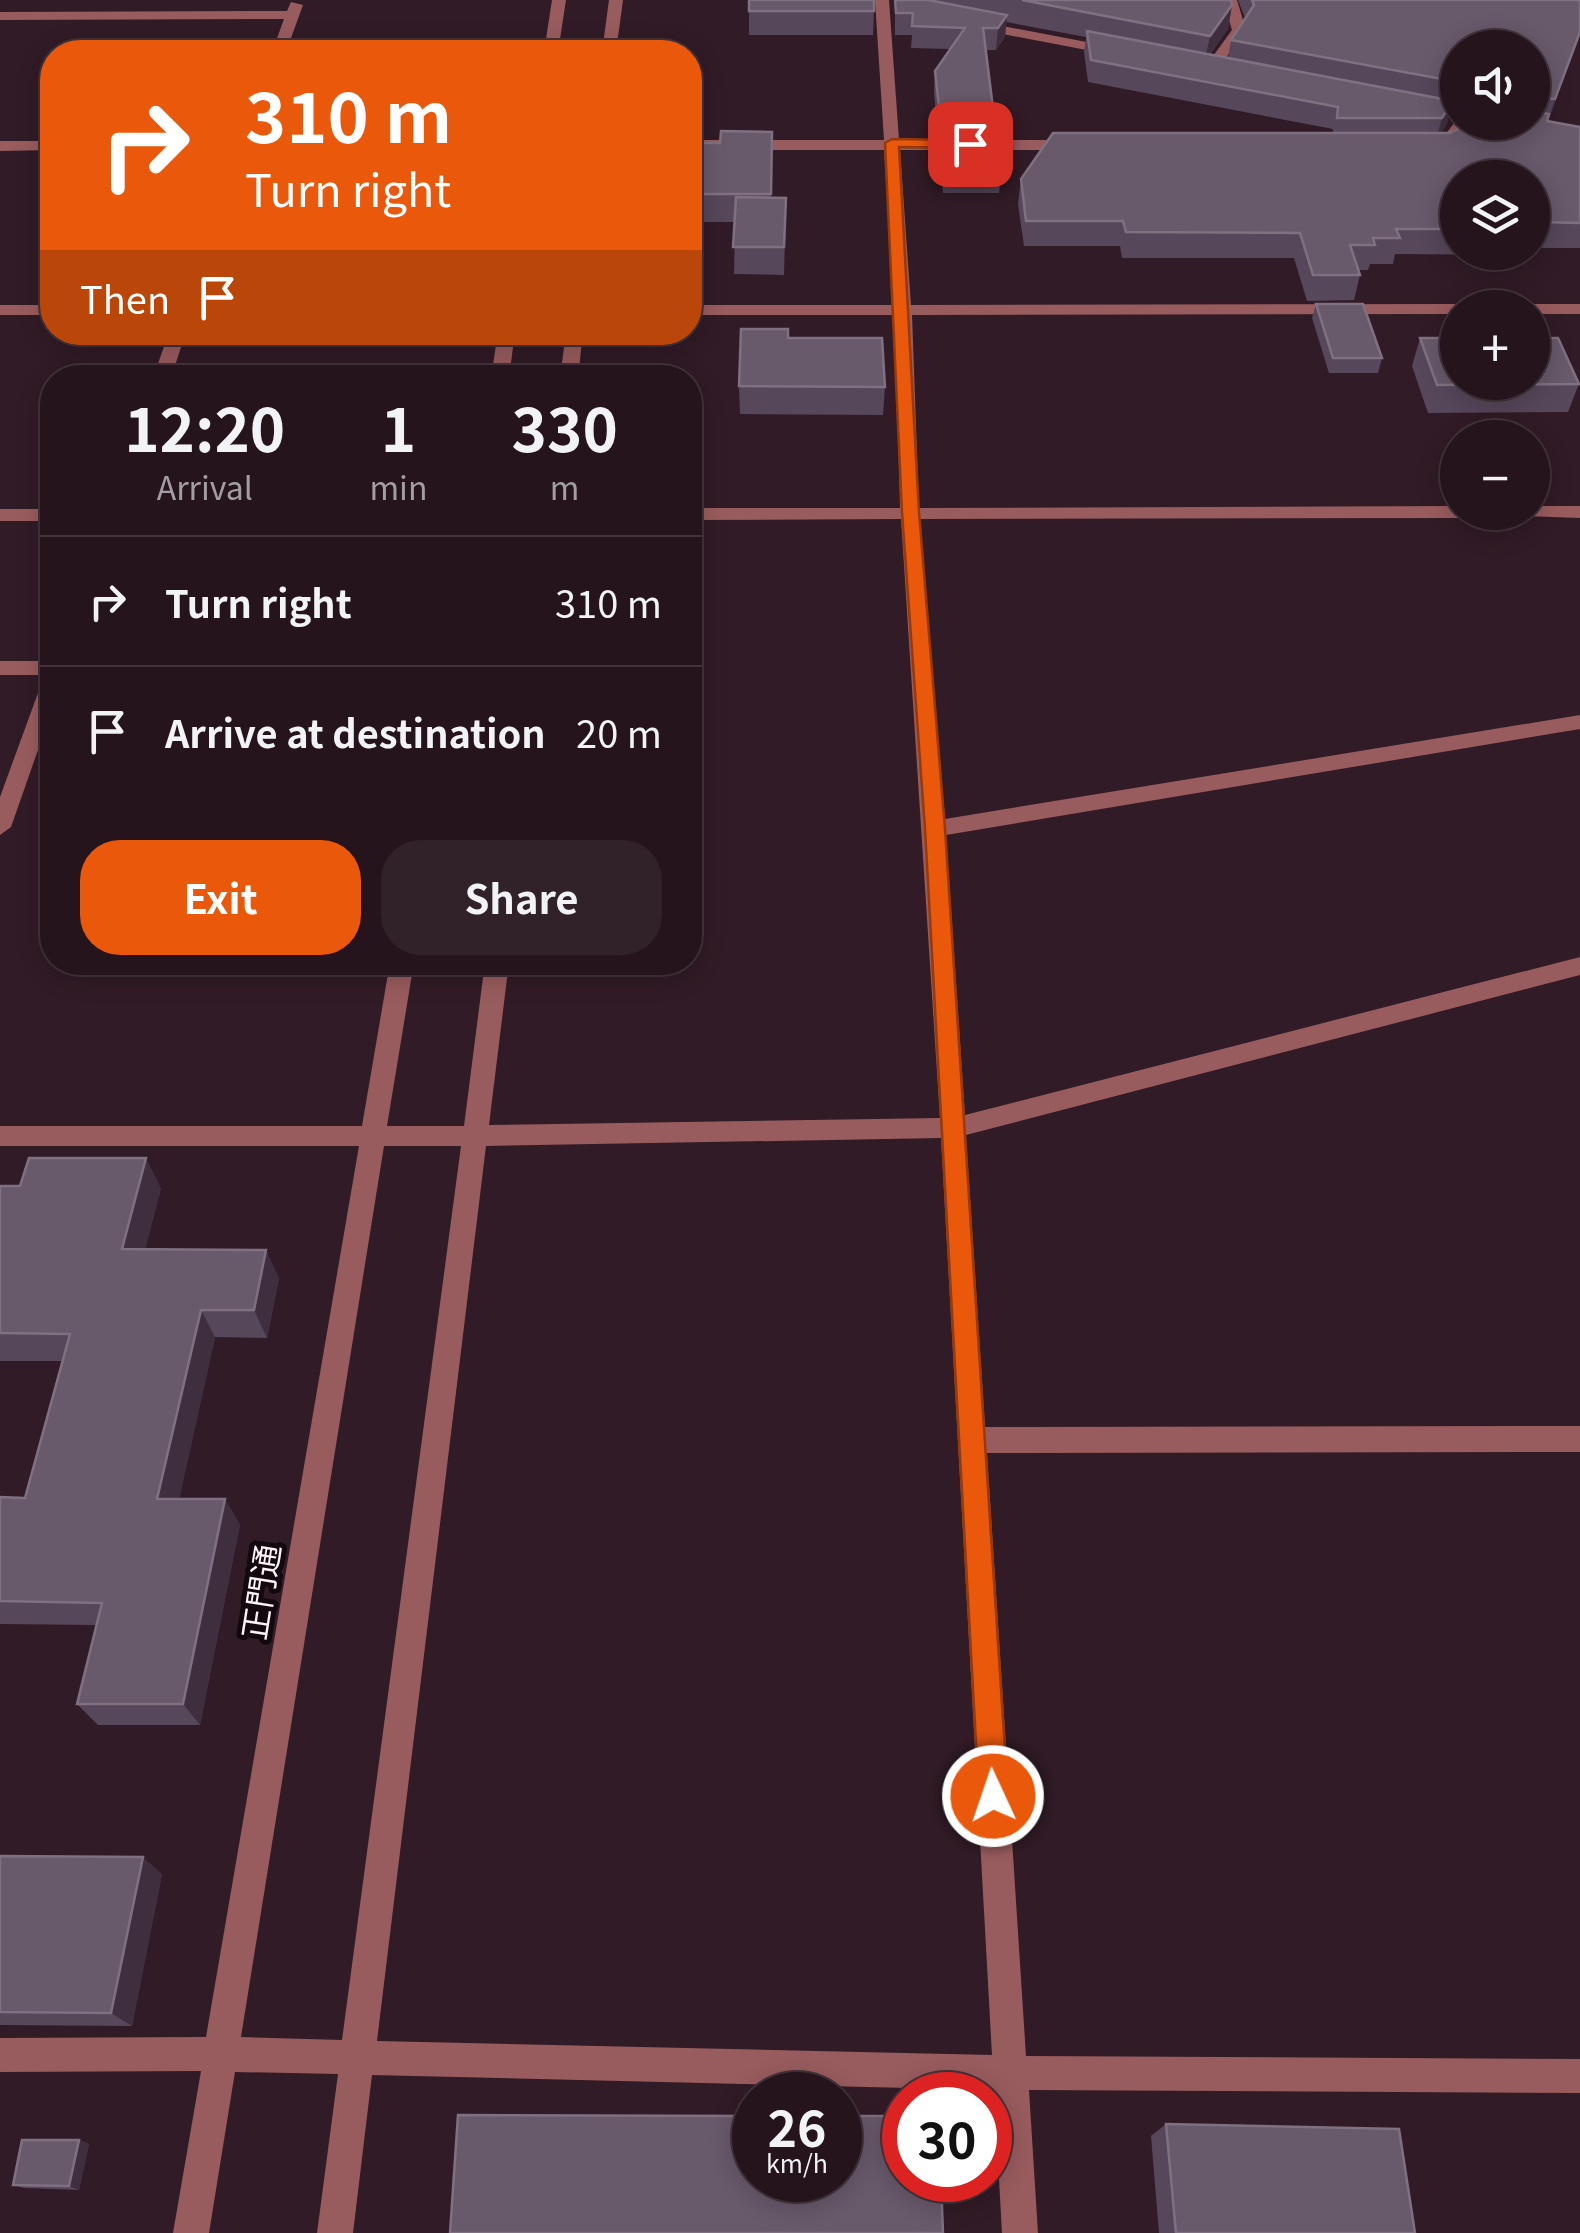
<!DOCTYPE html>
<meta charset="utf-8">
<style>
body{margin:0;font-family:Georgia,"Noto Sans JP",serif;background:#312129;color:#f1f3f6;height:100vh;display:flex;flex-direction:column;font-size:38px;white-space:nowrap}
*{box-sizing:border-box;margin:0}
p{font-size:32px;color:#a39ea3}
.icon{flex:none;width:55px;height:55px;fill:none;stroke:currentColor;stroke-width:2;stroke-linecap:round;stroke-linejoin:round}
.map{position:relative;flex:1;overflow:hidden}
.drawer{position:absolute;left:40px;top:365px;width:662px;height:610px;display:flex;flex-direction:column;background:#25141c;border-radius:40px;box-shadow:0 5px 25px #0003,0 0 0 2px #42333b}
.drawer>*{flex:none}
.hud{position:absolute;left:40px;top:40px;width:662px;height:305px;border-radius:40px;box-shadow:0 5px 25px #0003,0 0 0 2px #42333b;background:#ea580c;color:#fff;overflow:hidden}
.buttons{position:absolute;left:1440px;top:30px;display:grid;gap:20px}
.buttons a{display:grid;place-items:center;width:110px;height:110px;border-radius:50%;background:#25141c;box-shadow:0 5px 25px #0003,0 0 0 2px #42333b;font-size:50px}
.speed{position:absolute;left:732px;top:2072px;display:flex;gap:20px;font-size:50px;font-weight:700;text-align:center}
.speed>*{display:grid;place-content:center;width:130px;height:130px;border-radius:50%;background:#25141c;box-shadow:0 5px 25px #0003,0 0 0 2px #42333b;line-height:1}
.speed small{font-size:25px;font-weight:400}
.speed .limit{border:15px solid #d22;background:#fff;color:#111}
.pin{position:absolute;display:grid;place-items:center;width:85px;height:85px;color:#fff;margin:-42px;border-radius:20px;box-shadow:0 5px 15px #0006}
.me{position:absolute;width:110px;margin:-55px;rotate:357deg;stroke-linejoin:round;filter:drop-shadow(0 0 8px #0008)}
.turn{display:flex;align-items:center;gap:35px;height:210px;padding:0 40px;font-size:45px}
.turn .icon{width:130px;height:130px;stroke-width:2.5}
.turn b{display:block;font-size:70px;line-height:85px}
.then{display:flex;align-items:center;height:95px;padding:0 40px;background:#0003;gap:20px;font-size:38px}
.eta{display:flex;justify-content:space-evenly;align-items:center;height:170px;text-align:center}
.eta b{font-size:60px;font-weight:700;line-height:70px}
.action{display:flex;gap:20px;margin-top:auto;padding:20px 40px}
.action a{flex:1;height:115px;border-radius:40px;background:#ea580c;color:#fff;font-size:40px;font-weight:700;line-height:115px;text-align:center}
.action a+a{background:#312129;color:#f1f3f6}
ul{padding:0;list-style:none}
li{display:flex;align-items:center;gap:30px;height:130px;padding:0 40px;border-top:2px solid #42333b}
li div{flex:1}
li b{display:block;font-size:38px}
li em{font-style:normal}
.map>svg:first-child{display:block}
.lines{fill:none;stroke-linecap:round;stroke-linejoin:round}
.minor{fill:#995c5e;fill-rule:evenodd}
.wall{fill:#56475a;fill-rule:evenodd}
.shaded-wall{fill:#3f2e3e}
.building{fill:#68596b;stroke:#7f7181;stroke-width:2.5}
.route{fill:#ea580c;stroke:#983908;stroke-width:2.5}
.labels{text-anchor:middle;stroke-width:10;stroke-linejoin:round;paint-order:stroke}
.street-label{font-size:32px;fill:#fef1f7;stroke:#12090e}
</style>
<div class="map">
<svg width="1580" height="2233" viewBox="0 0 1580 2233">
<rect width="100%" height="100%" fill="#311b26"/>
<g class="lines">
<g class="minor">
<path d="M552,0h14l-8,52h-14z"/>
<path d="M609,0h14l-7,52h-14z"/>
<path d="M875,0h14l10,140h176l8,5 -8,5h-175l11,155 547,-1 7,4h-7v6l-546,1 7,193 539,-2v6h9l-9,6 -538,1 25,300 635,-104v14l-634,106 19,280 615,-158v18l-614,160 19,292 595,-1v26l-593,1 39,603 554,3v34l-551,-3 9,143h-36l-8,-143 -622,-15 -19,158h-36l21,-159 -103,-2 -26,161h-36l28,-162 -201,1v-34l206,-1 153,-891h-359v-20h362l28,-164h24l-27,164h77l21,-164h24l-20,163 451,-7 -39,-599 -211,1v-12h210l-5,-193h-205v-10h204l-10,-155h-194v-10h194zM941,1138l51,917 -615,-14 109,-895zM384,1146h77l-119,894 -101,-3z"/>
<path d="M1223,0h14l9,30 -31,43 -5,1 -7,-4 29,-40z"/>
<path d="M291,2l12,3 -17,47h-14l12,-33 -284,1v-8l287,-1z"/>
<path d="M976,21l142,27 7,4 -7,4 -147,-28v-6z"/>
<path d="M1458,118v4h8l-18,30h-23v-6l13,-2z"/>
<path d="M0,141h52v9l-52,1z"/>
<path d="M1532,304h48v10h-48v-6h-7z"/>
<rect x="0" y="305" width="52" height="10"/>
<path d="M169,332h17l-15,46h-18z"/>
<path d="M498,332h17l-6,46h-18z"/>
<path d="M566,332h17l-5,46h-18z"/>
<path d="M1532,506h48v12l-55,-2 -2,-4h9z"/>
<rect x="0" y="509" width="52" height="12"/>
<rect x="0" y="661" width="52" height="14"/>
<path d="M52,675v35l-41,117 -11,8v-38l42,-115z"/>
</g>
</g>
<g class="wall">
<path d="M749,0l125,11 -1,24h-124z"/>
<path d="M895,0h336l1,5 -4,24 -18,25 18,4 3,-18 14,-22 -7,-18h342v35l-32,86 32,6v121h-44l-3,7 -138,-1 -2,10h-23l-2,6h-9l1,5 -6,25 -47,1 -13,-43h-172l-2,-12h-96l-6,-42 3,-25 312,-46v-4l-245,-47 -4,-30 2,-15 -80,-15 -1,15 -9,13h-10l8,66 -1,12 9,38 -3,27h-56l-3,-38 1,-17h-3l-4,-45 1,-22 15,-22 -39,-1 1,-13h-17zM1458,48h74v74l-74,7 -8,4h-9l6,-10 4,-16 7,1zM1458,178h74v74h-74z"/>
<path d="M772,132l-1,65 15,1 -2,77 -50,-1 1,-52h-39l-1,-28 25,-51z"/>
<path d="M1316,304l66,54 -4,15h-49l-17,-55z"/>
<path d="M788,338l97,49 -2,28 -143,-1 -1,-28z"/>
<path d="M1420,338l159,46 -11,28 -140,1 -16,-47z"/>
<path d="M0,1186l161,2 -16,61 134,29 -12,60 -52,-1 -36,162 61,25 -40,201h-102l-21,-21 20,-79 -97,-1v-127l25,1 38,-137h-63z"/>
<path d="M0,1856l162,18 -30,152 -132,-1z"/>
<path d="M1166,2124l249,109h-256l-8,-97z"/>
<path d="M79,2140l10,4 -10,46 -55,-2 -11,-3z"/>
</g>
<g class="shaded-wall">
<path d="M1232,5l-4,24 -23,31 5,-24z"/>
<path d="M1007,15l-2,22 -9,13 2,-22z"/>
<path d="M1580,32v3l-33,89 8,-25z"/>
<path d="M1453,101l-6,22 -11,17 6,-22z"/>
<path d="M146,1158l15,30 -23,90 -16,-29z"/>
<path d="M266,1250l13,28 -12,60 -13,-28z"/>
<path d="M201,1310l14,27 -41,186 -17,-24z"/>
<path d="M225,1499l15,25 -40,201 -17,-21z"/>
<path d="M143,1857l19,17 -30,152 -21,-13z"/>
<path d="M79,2140l10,4 -10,46 -10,-4z"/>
</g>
<g class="building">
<rect x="749" y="0" width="125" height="11"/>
<path d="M895,0h33l79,15 -9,13h-15l11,88h-54l-5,-45 30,-43 -53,-2 1,-13h-17z"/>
<path d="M1022,0h209l1,5 -22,31z"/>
<path d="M1252,0h328v32l-25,67 -23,-2v-49h-74v34l-227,-42 23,-35z"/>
<path d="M1087,31l366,70 -11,17h-105l1,-11 -247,-47z"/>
<path d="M1532,111l17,3 -2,7 33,6v96l-41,-1 3,7h-10v-51h-74v51h-62l4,9h-27l2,7h-25l10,30h-47l-13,-42 -174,-1 -3,-11h-97l-5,-42 32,-46h397l8,-4 4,-7h70z"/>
<path d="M942,128h55l5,38h-57z"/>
<path d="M721,131l51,1 -1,62h-76l3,-51h22z"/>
<path d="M736,197l50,1 -2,49h-51z"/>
<path d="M1316,304h47l19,54h-49z"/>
<path d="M741,329h47v9h94l3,49 -146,-1z"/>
<path d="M1420,338h38v44h74v-44h26l21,46 -142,1z"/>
<path d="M29,1158h117l-24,91 144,1 -12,60h-53l-44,189h68l-42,205h-106l25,-101 -102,-2v-104l25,1 45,-164 -70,-1v-147h20z"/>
<path d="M0,1856l143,1 -32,156 -111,-1z"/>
<path d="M458,2115l297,1v64h85v-64h65v64h36l2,53h-493z"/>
<path d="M1166,2124l233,5 16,104h-239z"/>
<path d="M22,2140h57l-10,46 -56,-1z"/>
</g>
<path class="route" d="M892,139l78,1 7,4 -7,4 -71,-1 20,365 26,317 63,967 -5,10 -10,4 -10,-4 -4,-10 -54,-967 -23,-317 -17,-369z"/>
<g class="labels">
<g class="street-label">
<text transform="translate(262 1592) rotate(-81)" y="11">正門通</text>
</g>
</g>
</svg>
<div class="buttons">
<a><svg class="icon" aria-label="sound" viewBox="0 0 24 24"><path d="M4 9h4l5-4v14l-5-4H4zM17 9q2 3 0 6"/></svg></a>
<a><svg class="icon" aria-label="layers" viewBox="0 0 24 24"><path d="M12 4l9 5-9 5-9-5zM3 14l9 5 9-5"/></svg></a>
<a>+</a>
<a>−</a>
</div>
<div class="speed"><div>26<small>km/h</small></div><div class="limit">30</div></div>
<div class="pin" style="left:970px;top:144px;background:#d93025"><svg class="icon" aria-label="arrive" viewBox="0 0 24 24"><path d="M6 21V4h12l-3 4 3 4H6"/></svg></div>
<svg class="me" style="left:993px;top:1796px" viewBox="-20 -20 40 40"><circle r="17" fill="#ea580c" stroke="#fff" stroke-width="3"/><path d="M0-11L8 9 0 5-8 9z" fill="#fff"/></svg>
<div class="hud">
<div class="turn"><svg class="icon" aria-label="right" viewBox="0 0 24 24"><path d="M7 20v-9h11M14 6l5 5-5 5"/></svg><div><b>310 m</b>Turn right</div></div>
<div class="then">Then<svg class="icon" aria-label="arrive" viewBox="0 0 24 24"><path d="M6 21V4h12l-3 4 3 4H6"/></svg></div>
</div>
<section class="drawer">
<div class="eta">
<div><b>12:20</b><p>Arrival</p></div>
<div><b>1</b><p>min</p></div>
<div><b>330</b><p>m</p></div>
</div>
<ul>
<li><svg class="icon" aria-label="right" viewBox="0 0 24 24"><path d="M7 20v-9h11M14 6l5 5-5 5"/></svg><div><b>Turn right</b></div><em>310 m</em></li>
<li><svg class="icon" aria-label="arrive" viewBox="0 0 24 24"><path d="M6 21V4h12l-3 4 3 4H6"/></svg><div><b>Arrive at destination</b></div><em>20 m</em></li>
</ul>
<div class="action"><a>Exit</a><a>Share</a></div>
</section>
</div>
